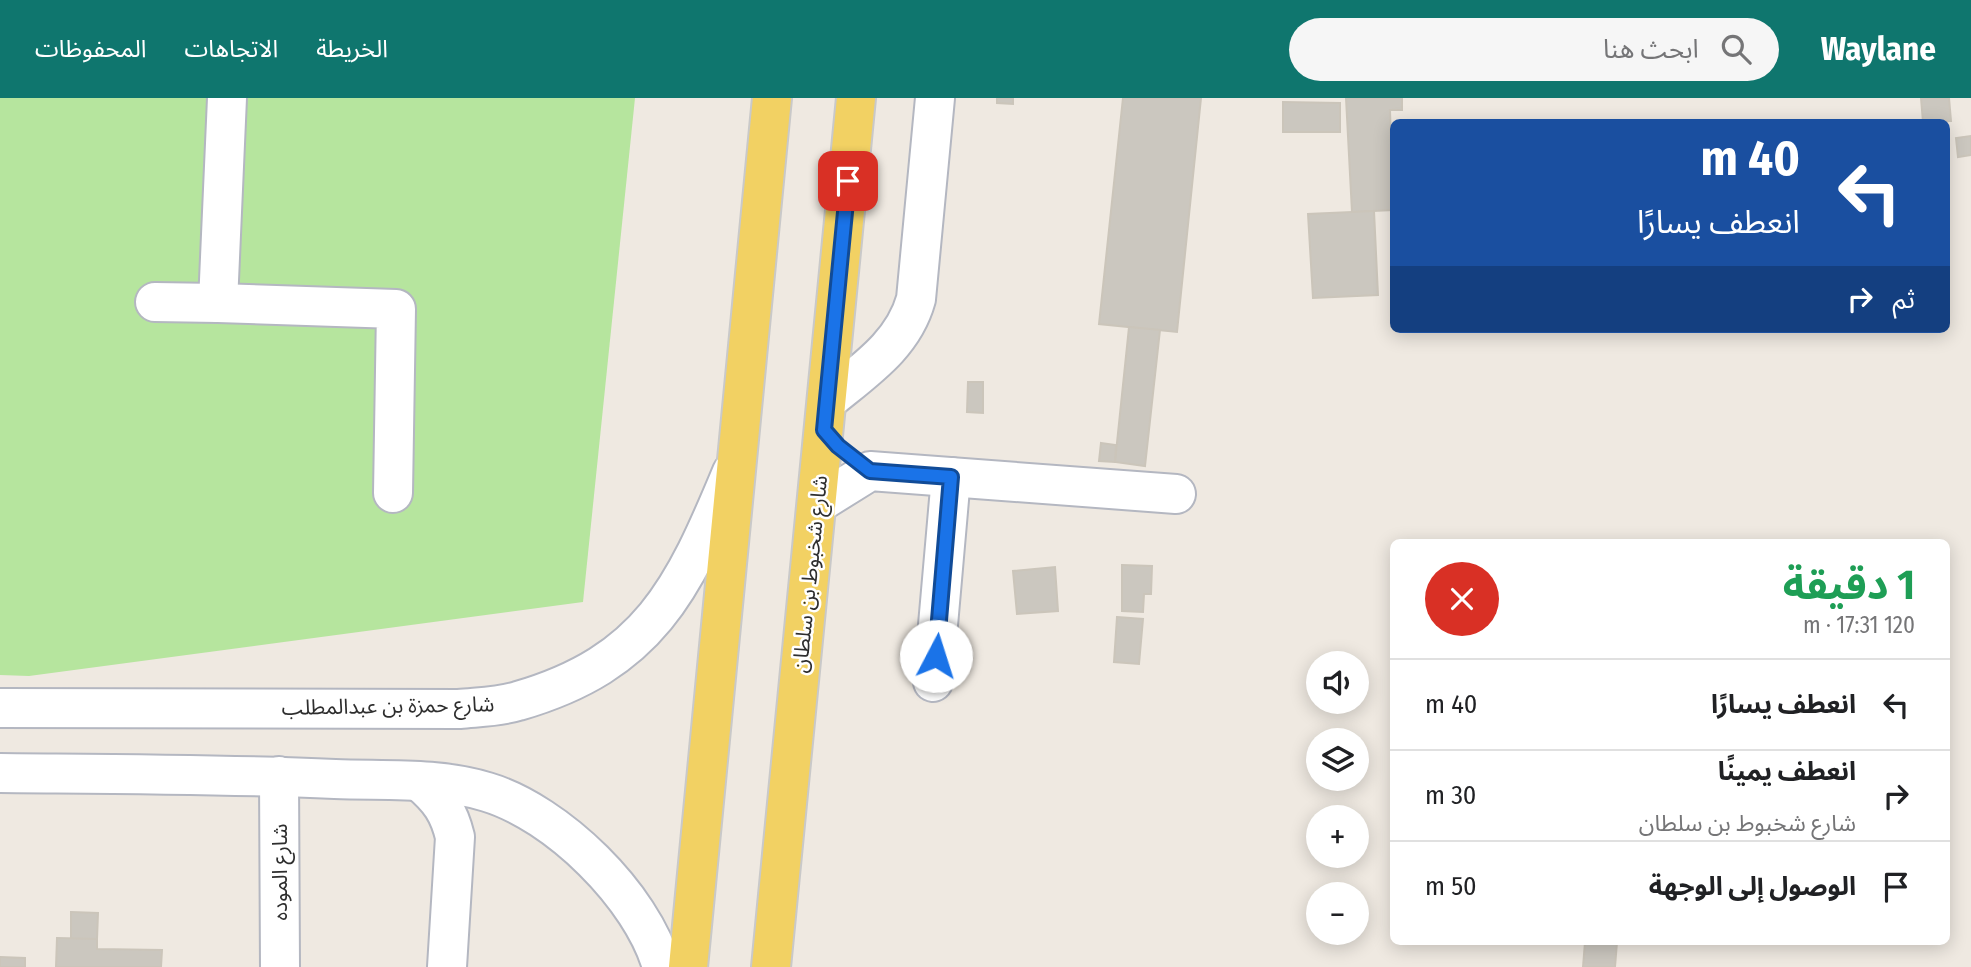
<!DOCTYPE html>
<html lang="ar">
<meta charset="utf-8">
<style>
body{margin:0;font-family:"Fira Sans Condensed","Noto Sans Arabic",sans-serif;background:#f6f6f6;color:#202124;direction:rtl;height:100vh;display:flex;flex-direction:column;font-size:26px;white-space:nowrap}
*{box-sizing:border-box;margin:0}
p{font-size:23px;color:#757577}
.icon{flex:none;width:38px;height:38px;fill:none;stroke:currentColor;stroke-width:2;stroke-linecap:round;stroke-linejoin:round}
.map{position:relative;flex:1;overflow:hidden;direction:ltr}
.sheet{position:absolute;left:1390px;top:441px;width:560px;height:406px;display:flex;flex-direction:column;background:#fff;border-radius:10px;box-shadow:0 4px 18px #0003;direction:rtl}
.sheet>*{flex:none}
.banner{position:absolute;left:1390px;top:21px;width:560px;height:214px;border-radius:10px;box-shadow:0 4px 18px #0003;direction:rtl;background:#1a4fa0;color:#fff;overflow:hidden}
.tools{position:absolute;left:1306px;top:553px;display:grid;gap:14px}
.tools a{display:grid;place-items:center;width:63px;height:63px;border-radius:50%;background:#fff;box-shadow:0 4px 18px #0003;font-size:35px}
.pin{position:absolute;display:grid;place-items:center;width:60px;height:60px;color:#fff;margin:-30px;border-radius:14px;box-shadow:0 4px 10px #0006}
.me{position:absolute;width:77px;margin:-38px;rotate:5deg;stroke-linejoin:round;filter:drop-shadow(0 0 5px #0008)}
.turn{display:flex;align-items:center;gap:24px;height:147px;padding:0 35px;font-size:32px}
.turn .icon{width:91px;height:91px;stroke-width:2.5}
.turn b{display:block;font-size:49px;line-height:60px}
.then{display:flex;align-items:center;height:66px;padding:0 35px;background:#0003;gap:14px;font-size:26px}
.round{display:grid;place-items:center;flex:none;width:74px;height:74px;border-radius:37px;background:#f6f6f6}
.summary{display:flex;align-items:center;justify-content:space-between;height:119px;padding:0 35px}
h1{font-size:42px;font-weight:700;line-height:52px;color:#1e9e55}
ul{padding:0;list-style:none}
li{display:flex;align-items:center;gap:21px;height:91px;padding:0 35px;border-top:2px solid #e0e0e0}
li div{flex:1}
li b{display:block;font-size:26px}
li em{font-style:normal}
header{display:flex;align-items:center;gap:42px;box-sizing:border-box;height:98px;padding:0 35px;background:#0f766e;color:#fff}
header strong{font-size:33px}
nav{display:flex;gap:38px;margin-inline-start:auto;font-size:24px}
.search{width:490px;height:63px;background:#f6f6f6;display:flex;align-items:center;gap:18px;box-sizing:border-box;padding:0 24px;border-radius:38px;color:#757577;font-size:26px}
.map>svg:first-child{display:block}
.green{fill:#b6e59e}
.building{fill:#cbc7bf;stroke:#cbc5ba;stroke-width:2}
.lines{fill:none;stroke-linecap:round;stroke-linejoin:round}
.minor-casing{stroke:#b4b7c1;stroke-width:42}
.major-casing{stroke:#c9c9c9;stroke-width:42}
.minor{stroke:#fff;stroke-width:38}
.major{stroke:#f2d163;stroke-width:38}
.route-casing{stroke:#114b97;stroke-width:18}
.route{stroke:#1a73e8;stroke-width:12}
.labels{text-anchor:middle;stroke-width:5;stroke-linejoin:round;paint-order:stroke}
.street-label{font-size:21px;fill:#2e2e2e;stroke:#fff}
</style>
<header>
<strong>Waylane</strong>
<div class="search"><svg class="icon" aria-label="search" viewBox="0 0 24 24"><circle cx="10" cy="10" r="6"/><path d="M15 15l6 6"/></svg>ابحث هنا</div>
<nav><a>الخريطة</a><a>الاتجاهات</a><a>المحفوظات</a></nav>
</header>
<div class="map">
<svg width="1971" height="869" viewBox="0 0 1971 869">
<rect width="100%" height="100%" fill="#efe9e1"/>
<path class="green" d="M0,0h635l-52,504 -554,74 -29,-1z"/>
<g class="building">
<path d="M997,0h16v6l-16,-1z"/>
<path d="M1123,0h78l-24,234 -78,-8z"/>
<path d="M1346,0h56v12h-12l3,100 -41,2z"/>
<path d="M1921,0h28l2,23 -28,1z"/>
<path d="M1283,4l57,1v29h-57z"/>
<path d="M1971,38v19l-13,2 -2,-19z"/>
<path d="M1374,113l4,84 -65,3 -5,-84z"/>
<path d="M1129,229l31,3 -15,136 -30,-4z"/>
<path d="M968,284h15v31l-16,-1z"/>
<path d="M1101,345l15,2 -1,17 -16,-1z"/>
<path d="M1122,467l30,1 -1,28h-7l-1,18 -21,-1z"/>
<path d="M1055,469l3,44 -41,3 -4,-43z"/>
<path d="M1117,519l26,2 -4,45 -25,-2z"/>
<path d="M71,814l27,1 -1,26h-26z"/>
<path d="M57,840l40,1v10l65,1 -1,17h-105z"/>
<path d="M1585,844h32l-2,25h-32z"/>
<path d="M0,859l25,1v9h-25z"/>
</g>
<g class="lines">
<defs>
<g id="minor">
<path d="M155,204l63,1 9,-205"/>
<path d="M218,205l178,6 -3,184"/>
<path d="M827,303c36,-30 76,-55 89,-102l19,-201"/>
<path d="M817,406l53,-33 306,23"/>
<path d="M933,584l18,-205"/>
<path d="M0,610l459,1c19,-2 40,-2 59,-8 131,-38 165,-111 214,-229"/>
<path d="M0,675c111,1 223,1 335,6 50,2 104,-2 152,13 70,21 155,104 175,175"/>
<path d="M279,678l1,191"/>
<path d="M420,684c20,17 29,30 35,55l-8,130"/>
</g>
<g id="major">
<path d="M688,869l84,-869"/>
<path d="M771,869l85,-869"/>
</g>
</defs>
<use href="#minor" class="minor-casing"/>
<use href="#major" class="major-casing"/>
<use href="#minor" class="minor"/>
<use href="#major" class="major"/>
</g>
<g class="lines">
<defs>
<path id="route" d="M848,83l-24,249 14,16 32,25 81,6 -15,179"/>
</defs>
<use href="#route" class="route-casing"/>
<use href="#route" class="route"/>
</g>
<g class="labels">
<g class="street-label">
<text transform="translate(810 476) rotate(-84)" y="7">شارع شخبوط بن سلطان</text>
<text transform="translate(388 608) rotate(-1)" y="7">شارع حمزة بن عبدالمطلب</text>
<text transform="translate(280 774) rotate(-90)" y="7">شارع الموده</text>
</g>
</g>
</svg>
<div class="tools">
<a><svg class="icon" aria-label="sound" viewBox="0 0 24 24"><path d="M4 9h4l5-4v14l-5-4H4zM17 9q2 3 0 6"/></svg></a>
<a><svg class="icon" aria-label="layers" viewBox="0 0 24 24"><path d="M12 4l9 5-9 5-9-5zM3 14l9 5 9-5"/></svg></a>
<a>+</a>
<a>−</a>
</div>
<div class="pin" style="left:848px;top:83px;background:#d93025"><svg class="icon" aria-label="arrive" viewBox="0 0 24 24"><path d="M6 21V4h12l-3 4 3 4H6"/></svg></div>
<svg class="me" style="left:936px;top:558px" viewBox="-20 -20 40 40"><circle r="19" fill="#fff"/><path d="M0-13L10 11 0 6-10 11z" fill="#1a73e8"/></svg>
<div class="banner">
<div class="turn"><svg class="icon" aria-label="left" viewBox="0 0 24 24"><path d="M17 20v-9H6M10 6l-5 5 5 5"/></svg><div><b>40 m</b>انعطف يسارًا</div></div>
<div class="then">ثم<svg class="icon" aria-label="right" viewBox="0 0 24 24"><path d="M7 20v-9h11M14 6l5 5-5 5"/></svg></div>
</div>
<section class="sheet">
<div class="summary"><div><h1>1 دقيقة</h1><p>120 m · 17:31</p></div><a class="round" style="background:#d93025;color:#fff"><svg class="icon" aria-label="close" viewBox="0 0 24 24"><path d="M6 6l12 12M18 6L6 18"/></svg></a></div>
<ul>
<li><svg class="icon" aria-label="left" viewBox="0 0 24 24"><path d="M17 20v-9H6M10 6l-5 5 5 5"/></svg><div><b>انعطف يسارًا</b></div><em>40 m</em></li>
<li><svg class="icon" aria-label="right" viewBox="0 0 24 24"><path d="M7 20v-9h11M14 6l5 5-5 5"/></svg><div><b>انعطف يمينًا</b><p>شارع شخبوط بن سلطان</p></div><em>30 m</em></li>
<li><svg class="icon" aria-label="arrive" viewBox="0 0 24 24"><path d="M6 21V4h12l-3 4 3 4H6"/></svg><div><b>الوصول إلى الوجهة</b></div><em>50 m</em></li>
</ul>
</section>
</div>
